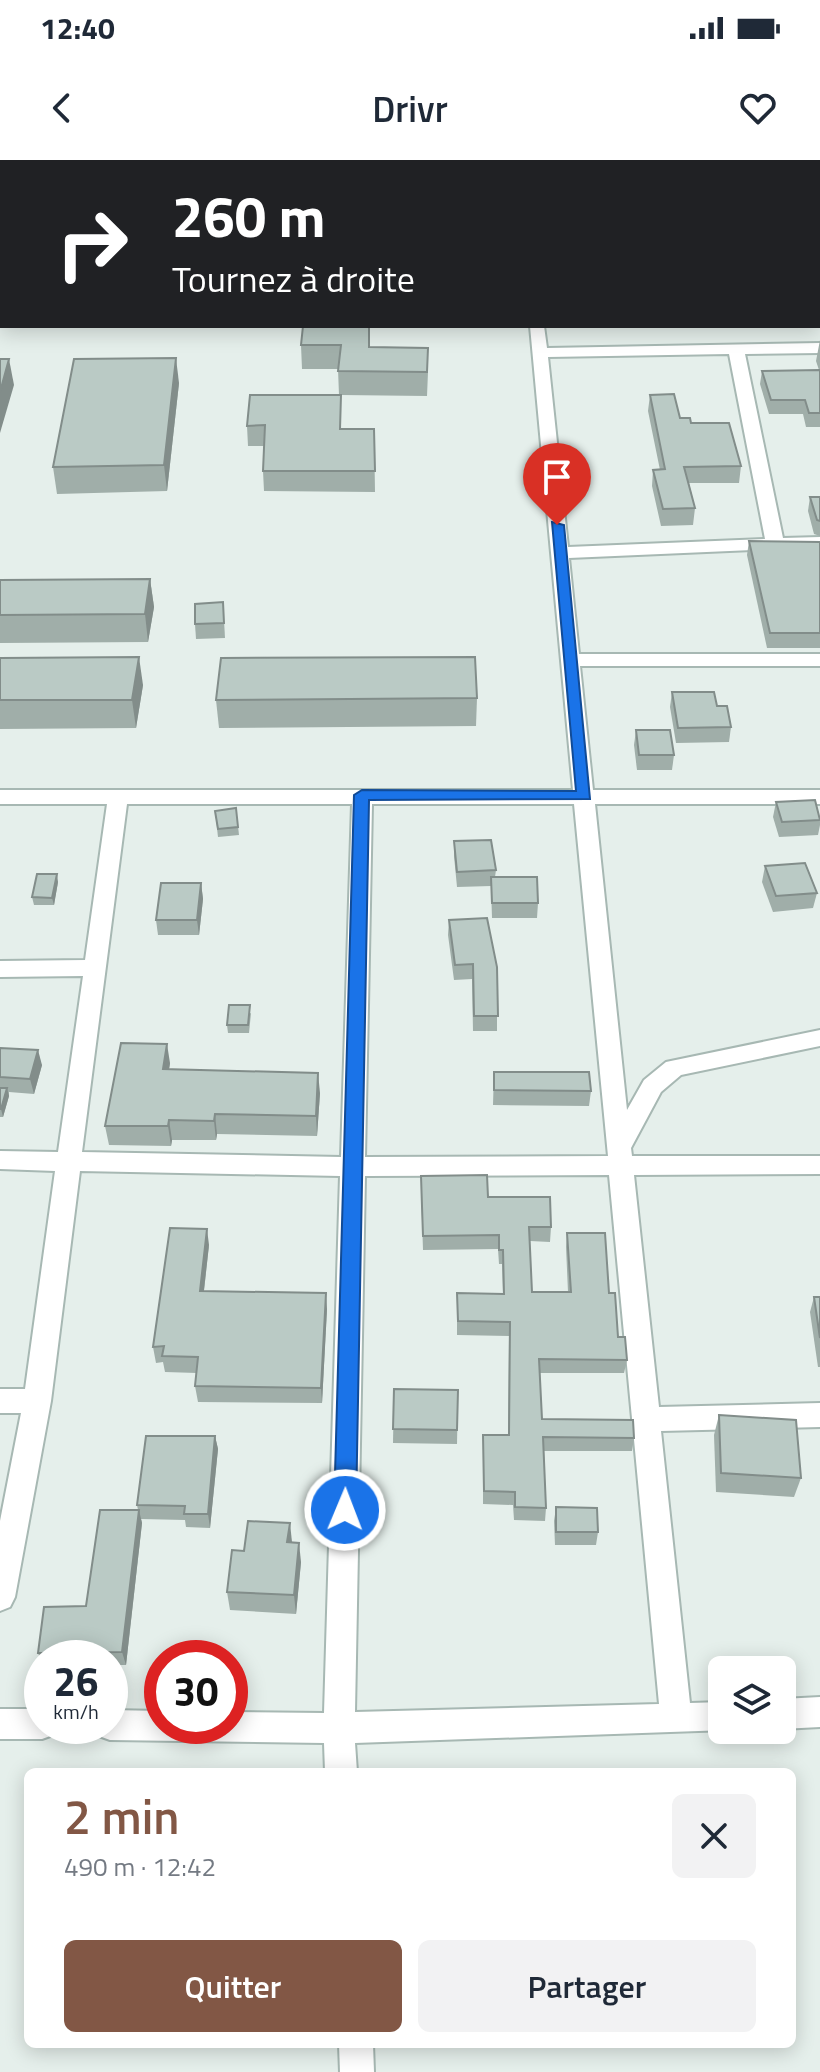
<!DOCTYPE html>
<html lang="fr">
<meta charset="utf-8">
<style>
body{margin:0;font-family:"Titillium Web",sans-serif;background:#f2f2f3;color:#1f2937;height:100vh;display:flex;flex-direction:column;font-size:30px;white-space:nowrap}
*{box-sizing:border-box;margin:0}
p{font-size:26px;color:#747a83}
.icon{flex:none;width:44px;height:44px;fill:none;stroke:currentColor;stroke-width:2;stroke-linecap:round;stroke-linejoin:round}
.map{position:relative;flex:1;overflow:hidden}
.drawer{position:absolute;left:24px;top:1608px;width:772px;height:280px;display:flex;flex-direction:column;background:#fff;border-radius:12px;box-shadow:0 4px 20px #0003}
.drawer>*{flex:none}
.banner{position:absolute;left:0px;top:0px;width:820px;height:168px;box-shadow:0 4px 20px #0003;background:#202124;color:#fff;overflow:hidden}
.fabs{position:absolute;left:708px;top:1496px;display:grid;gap:16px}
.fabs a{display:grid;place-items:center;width:88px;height:88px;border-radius:12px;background:#fff;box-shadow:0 4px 20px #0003;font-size:40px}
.speed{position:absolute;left:24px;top:1480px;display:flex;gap:16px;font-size:40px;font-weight:700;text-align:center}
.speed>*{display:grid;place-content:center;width:104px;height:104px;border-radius:50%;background:#fff;box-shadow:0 4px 20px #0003;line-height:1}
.speed small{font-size:20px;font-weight:400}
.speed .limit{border:12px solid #d22;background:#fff;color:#111}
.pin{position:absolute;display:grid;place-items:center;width:68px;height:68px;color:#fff;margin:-82px -34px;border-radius:50% 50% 50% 0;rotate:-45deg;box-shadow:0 0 8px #0007}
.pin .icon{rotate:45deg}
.me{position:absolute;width:88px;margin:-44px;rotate:1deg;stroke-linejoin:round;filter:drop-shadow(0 0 6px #0008)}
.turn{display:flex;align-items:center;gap:28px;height:168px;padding:0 40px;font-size:36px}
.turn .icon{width:104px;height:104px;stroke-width:2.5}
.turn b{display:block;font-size:56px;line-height:68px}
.round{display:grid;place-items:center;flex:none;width:84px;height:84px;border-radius:12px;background:#f2f2f3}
.overview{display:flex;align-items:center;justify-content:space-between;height:136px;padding:0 40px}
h1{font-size:48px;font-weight:600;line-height:60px;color:#825745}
.cta{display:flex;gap:16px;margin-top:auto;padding:16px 40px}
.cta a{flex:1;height:92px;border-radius:12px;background:#825745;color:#fff;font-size:32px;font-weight:600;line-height:92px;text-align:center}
.cta a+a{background:#f2f2f3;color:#1f2937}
.status{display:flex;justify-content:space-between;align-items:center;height:56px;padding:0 40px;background:#fff;direction:ltr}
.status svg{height:22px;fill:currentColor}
header{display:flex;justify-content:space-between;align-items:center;height:104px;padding:0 40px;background:#fff;font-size:36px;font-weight:600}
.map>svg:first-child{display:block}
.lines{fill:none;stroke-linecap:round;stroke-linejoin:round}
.minor-casing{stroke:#a7b8b3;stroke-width:4}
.minor{fill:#fff;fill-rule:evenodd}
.wall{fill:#a0aea9}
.shaded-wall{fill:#828d8a}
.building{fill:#bacac5;stroke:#828d8a;stroke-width:2}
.route{fill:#1a73e8;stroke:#114b97;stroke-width:2}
</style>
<div class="status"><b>12:40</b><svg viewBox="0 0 49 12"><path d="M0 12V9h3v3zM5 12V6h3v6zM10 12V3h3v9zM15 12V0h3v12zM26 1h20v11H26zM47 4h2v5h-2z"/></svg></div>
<header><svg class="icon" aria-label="back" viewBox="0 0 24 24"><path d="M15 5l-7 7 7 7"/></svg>Drivr<svg class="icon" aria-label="heart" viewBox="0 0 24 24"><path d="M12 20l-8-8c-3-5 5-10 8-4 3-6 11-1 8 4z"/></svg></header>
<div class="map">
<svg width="820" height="1912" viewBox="0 0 820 1912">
<rect width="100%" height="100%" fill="#e5efeb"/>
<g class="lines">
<defs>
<g id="minor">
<path d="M94,0h14l-16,2z"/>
<path d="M317,0h14l-15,2z"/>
<rect x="589" y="0" width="14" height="2"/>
<rect x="718" y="0" width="14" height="2"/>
<rect x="818" y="10" width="2" height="8"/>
<rect x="0" y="50" width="2" height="8"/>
<path d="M530,166h14l3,22 273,-5v10l-75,1 38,184 37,-1v10l-251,11 10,96h241v12h-240l13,124h227v14h-225l32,306 17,-30 22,-18 154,-32v16l-139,29 -20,17 -30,56 1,8h188v18l-186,1 25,232 161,-4v24l-159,4 29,272 32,-1v28h5l-372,13 2,29h-32l-1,-29 -214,-3 -11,-4 -4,-10h15v-16l52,1v15h68v-14l94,1 16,-537 -260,-5 -29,230 -36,196 -5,10 -10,4v-90l21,-108h-21v-24h25l30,-218 -55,-2v-18l58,1 25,-176 -83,1v-16l85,-1 22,-156h-107v-14h573zM729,194l36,185 -197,8 -20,-190zM127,644h225l-11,353 -259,-5zM372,644h202l34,352 -243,1zM609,1015l50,529 -304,8 10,-536z"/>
<path d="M820,1537v30l-38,2v-30z"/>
<path d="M0,1549h42v17h15l-4,9 -11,4h-42z"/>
<path d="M339,1884h34l1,28h-34z"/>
</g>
</defs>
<use href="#minor" class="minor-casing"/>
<use href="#minor" class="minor"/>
</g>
<g class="wall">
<path d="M390,0h29l-29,2z"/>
<rect x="462" y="0" width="80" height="2"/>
<path d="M818,115l2,5v30h-2z"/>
<path d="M303,166l66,21 59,25 -1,24 -86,-1v34h33l1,63 -111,-1 -1,-20 1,-25h-16l-1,-20 92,-31 -1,-26h-36l-1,-24z"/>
<path d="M820,180v87h-14l-3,-13h-34l-9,-30 2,-13 57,-1 -3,-9z"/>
<path d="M179,223l-12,108 -110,3 -4,-27z"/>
<path d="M650,235l30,23 11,5 50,43 -2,17h-50l6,25 -2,17 -32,1 -9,-40 1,-16h7l-12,-59z"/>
<path d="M810,337h10v39l-6,-2 -6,-23z"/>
<path d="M749,381l71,1v106h-53l-20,-93z"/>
<path d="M150,419l4,28 -6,35 -148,1v-63z"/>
<path d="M223,442l2,36 -29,1 -1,-15z"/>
<path d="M0,498l143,27 -7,43 -136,1z"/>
<path d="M672,532l45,14 14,21 -2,15 -53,1 -6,-36z"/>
<path d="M477,538l-1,28 -257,2 -3,-28z"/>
<path d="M636,570l38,25 -2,15h-35l-3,-25z"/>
<path d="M776,642l44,15v8l-2,10 -39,2 -6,-20z"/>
<path d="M236,648l3,27 -21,2 -3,-26z"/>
<path d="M454,681l42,29 -1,7 43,26 -1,15h-45l-1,-32 -34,1 -3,-31z"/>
<path d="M765,706l52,27 -4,15 -40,4 -11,-30z"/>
<path d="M58,722l-4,23h-20l-2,-8z"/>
<path d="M201,723l2,16 -4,36h-41l-2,-15z"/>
<path d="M449,760l48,47v64h-24l-1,-52 -18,1 -6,-45z"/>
<path d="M251,853l-2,20h-21l-1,-8z"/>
<path d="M0,888l42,17 -8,29 -25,-2v4l-6,21h-3z"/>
<path d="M170,903l-1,6 151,24 -3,43 -100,-2 -1,6h-44l-1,6 -62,-1 -4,-19z"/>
<path d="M494,912l97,19 -2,15 -96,-1z"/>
<path d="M421,1030l67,7 63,30 -1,15 -20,-1 2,51h36l-2,-45 1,-14 42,60 9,44 9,23 -3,13h-84l2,46 92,19 -2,13h-88l2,57 -1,13 -31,-1 -1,-15 -30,-1v-69h25l1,-99 -52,-1v-42l46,1 -1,-30h-3l-1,-15 -75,1z"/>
<path d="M209,1085l-5,46 123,18 -5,94 -124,-1 -3,-16 2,-13 -32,-1 -2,-10 -7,1 -3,-16z"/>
<path d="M814,1137h6v70h-2l-8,-55z"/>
<path d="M394,1229l64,1 -1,54 -64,-1z"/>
<path d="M719,1255l82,63 -7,19 -78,-5 -2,-57z"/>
<path d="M215,1276l3,13 -8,79 -24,-1 -1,-7 -44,-1 1,4 -16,142h-16v-7h-68v6l-4,-11 48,-47 52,-96 -1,-5z"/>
<path d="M556,1348l42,24 -2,13h-41l-1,-24z"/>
<path d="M244,1391l57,11 -5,52 -66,-4 -3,-18z"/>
</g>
<g class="shaded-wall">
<path d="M176,198l3,25 -12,108 -3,-26z"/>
<path d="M9,199l5,26 -14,48v-41z"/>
<path d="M150,419l4,28 -6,35 -3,-28z"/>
<path d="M139,497l4,28 -7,43 -4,-28z"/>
<path d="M57,714l1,8 -4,23 -2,-7z"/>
<path d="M201,723l2,16 -4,36 -2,-15z"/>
<path d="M167,884l3,19 -4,26 -3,-20z"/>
<path d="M38,890l4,15 -8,29 -4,-15z"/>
<path d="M318,913l2,20 -3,43 -1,-20z"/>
<path d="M7,928l2,8 -6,21 -2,-8z"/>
<path d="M215,954l2,20 -1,6 -2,-19z"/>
<path d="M169,960l3,20 -1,6 -3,-20z"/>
<path d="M207,1069l2,16 -7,62 -2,-16z"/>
<path d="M326,1133l1,16 -5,94 -1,-15z"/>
<path d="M215,1276l3,13 -8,79 -2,-14z"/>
<path d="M139,1350l3,13 -16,142 -4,-13z"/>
<path d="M290,1363l2,19h-5z"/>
<path d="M299,1383l2,19 -5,52 -2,-19z"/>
</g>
<g class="building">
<path d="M818,115l2,5v10h-2z"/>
<path d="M303,166h66v21l59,1 -1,24 -89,-1 3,-26h-40z"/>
<path d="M176,198l-12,107 -111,2 21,-108z"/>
<path d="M0,199h9l-9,33z"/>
<path d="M820,210v43h-11l-4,-13h-34l-9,-29z"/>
<path d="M674,234l6,24h10l1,5h38l12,43 -57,1 11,41 -32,1 -10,-39 12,-1 -15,-74z"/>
<path d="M250,235h91l-1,34h34l1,42h-112l2,-46 -18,1z"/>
<path d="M810,337h10v24l-3,-1z"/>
<path d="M749,381l71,1v91h-50z"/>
<path d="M150,419l-5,35 -145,1v-35z"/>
<path d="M223,442l1,21 -29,1v-20z"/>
<path d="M139,497l-7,43h-132v-42z"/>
<path d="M475,497l2,41 -261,2 5,-42z"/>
<path d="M672,532h42l3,14h10l4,21 -53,1z"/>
<path d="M636,570h34l4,25h-35z"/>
<path d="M815,640l5,20 -38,2 -6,-20z"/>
<path d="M236,648l2,19 -20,2 -3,-18z"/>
<path d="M491,680l5,30 -39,2 -3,-31z"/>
<path d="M805,703l12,30 -41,3 -11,-30z"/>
<path d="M37,714h20l-5,24 -20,-1z"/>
<path d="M491,717h46l1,26h-46z"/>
<path d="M161,723h40l-4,37h-41z"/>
<path d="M487,758l10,49 1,49h-24l-1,-52 -18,1 -6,-45z"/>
<path d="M229,845h21l-2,20h-21z"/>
<path d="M121,883l46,1 -4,25 155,4 -2,43 -101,-2 -1,7 -45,-1 -1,6h-63z"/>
<path d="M0,888l38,2 -8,29 -30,-2z"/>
<path d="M494,912h95l2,19 -97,-1z"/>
<path d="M0,928h7l-6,21h-1z"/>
<path d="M487,1015l1,22h62l1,30h-22l3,65h39l-4,-59h38l4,60h6l3,44h7l2,23 -88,-1 3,60 91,1 1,18 -91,-1 3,71 -31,-1v-15l-31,-1 -1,-56h26l1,-113 -52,-1 -1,-28 47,1 -1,-44h-4v-15l-76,1 -2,-60z"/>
<path d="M170,1068l37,1 -7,62 126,2 -5,95 -126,-2 3,-29 -36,-1 2,-10 -11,1z"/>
<path d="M814,1137h6v41z"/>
<path d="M394,1229l64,1 -1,40 -64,-1z"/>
<path d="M719,1255l77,5 5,58 -80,-5z"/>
<path d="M146,1276h69l-7,78h-24l1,-8 -48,-1z"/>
<path d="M556,1347l41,1 1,24h-42z"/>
<path d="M100,1350h39l-17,142 -84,1 6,-46 42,-1z"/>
<path d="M248,1361l42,2 -3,19 12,1 -5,52 -67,-3 5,-42 12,1z"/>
</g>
<path class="route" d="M552,362l12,3 26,274 -221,1 -13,710 -3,7 -8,3 -8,-3 -3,-7 20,-715 8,-5 214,1z"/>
</svg>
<div class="fabs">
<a><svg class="icon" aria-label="layers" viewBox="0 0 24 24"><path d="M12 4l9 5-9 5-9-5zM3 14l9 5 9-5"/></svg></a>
</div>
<div class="speed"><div>26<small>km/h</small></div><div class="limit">30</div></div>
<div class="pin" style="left:557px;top:365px;background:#d93025"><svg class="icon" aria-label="arrive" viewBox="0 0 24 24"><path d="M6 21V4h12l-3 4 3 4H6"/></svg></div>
<svg class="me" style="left:345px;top:1350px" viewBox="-20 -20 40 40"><circle r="17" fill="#1a73e8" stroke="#fff" stroke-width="3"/><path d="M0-11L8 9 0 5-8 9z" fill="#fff"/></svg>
<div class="banner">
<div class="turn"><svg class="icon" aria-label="right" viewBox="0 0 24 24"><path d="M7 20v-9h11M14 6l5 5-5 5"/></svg><div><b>260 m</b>Tournez à droite</div></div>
</div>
<section class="drawer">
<div class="overview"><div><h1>2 min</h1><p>490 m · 12:42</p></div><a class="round"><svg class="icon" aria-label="close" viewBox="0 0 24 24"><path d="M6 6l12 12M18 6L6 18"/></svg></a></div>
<div class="cta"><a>Quitter</a><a>Partager</a></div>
</section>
</div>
